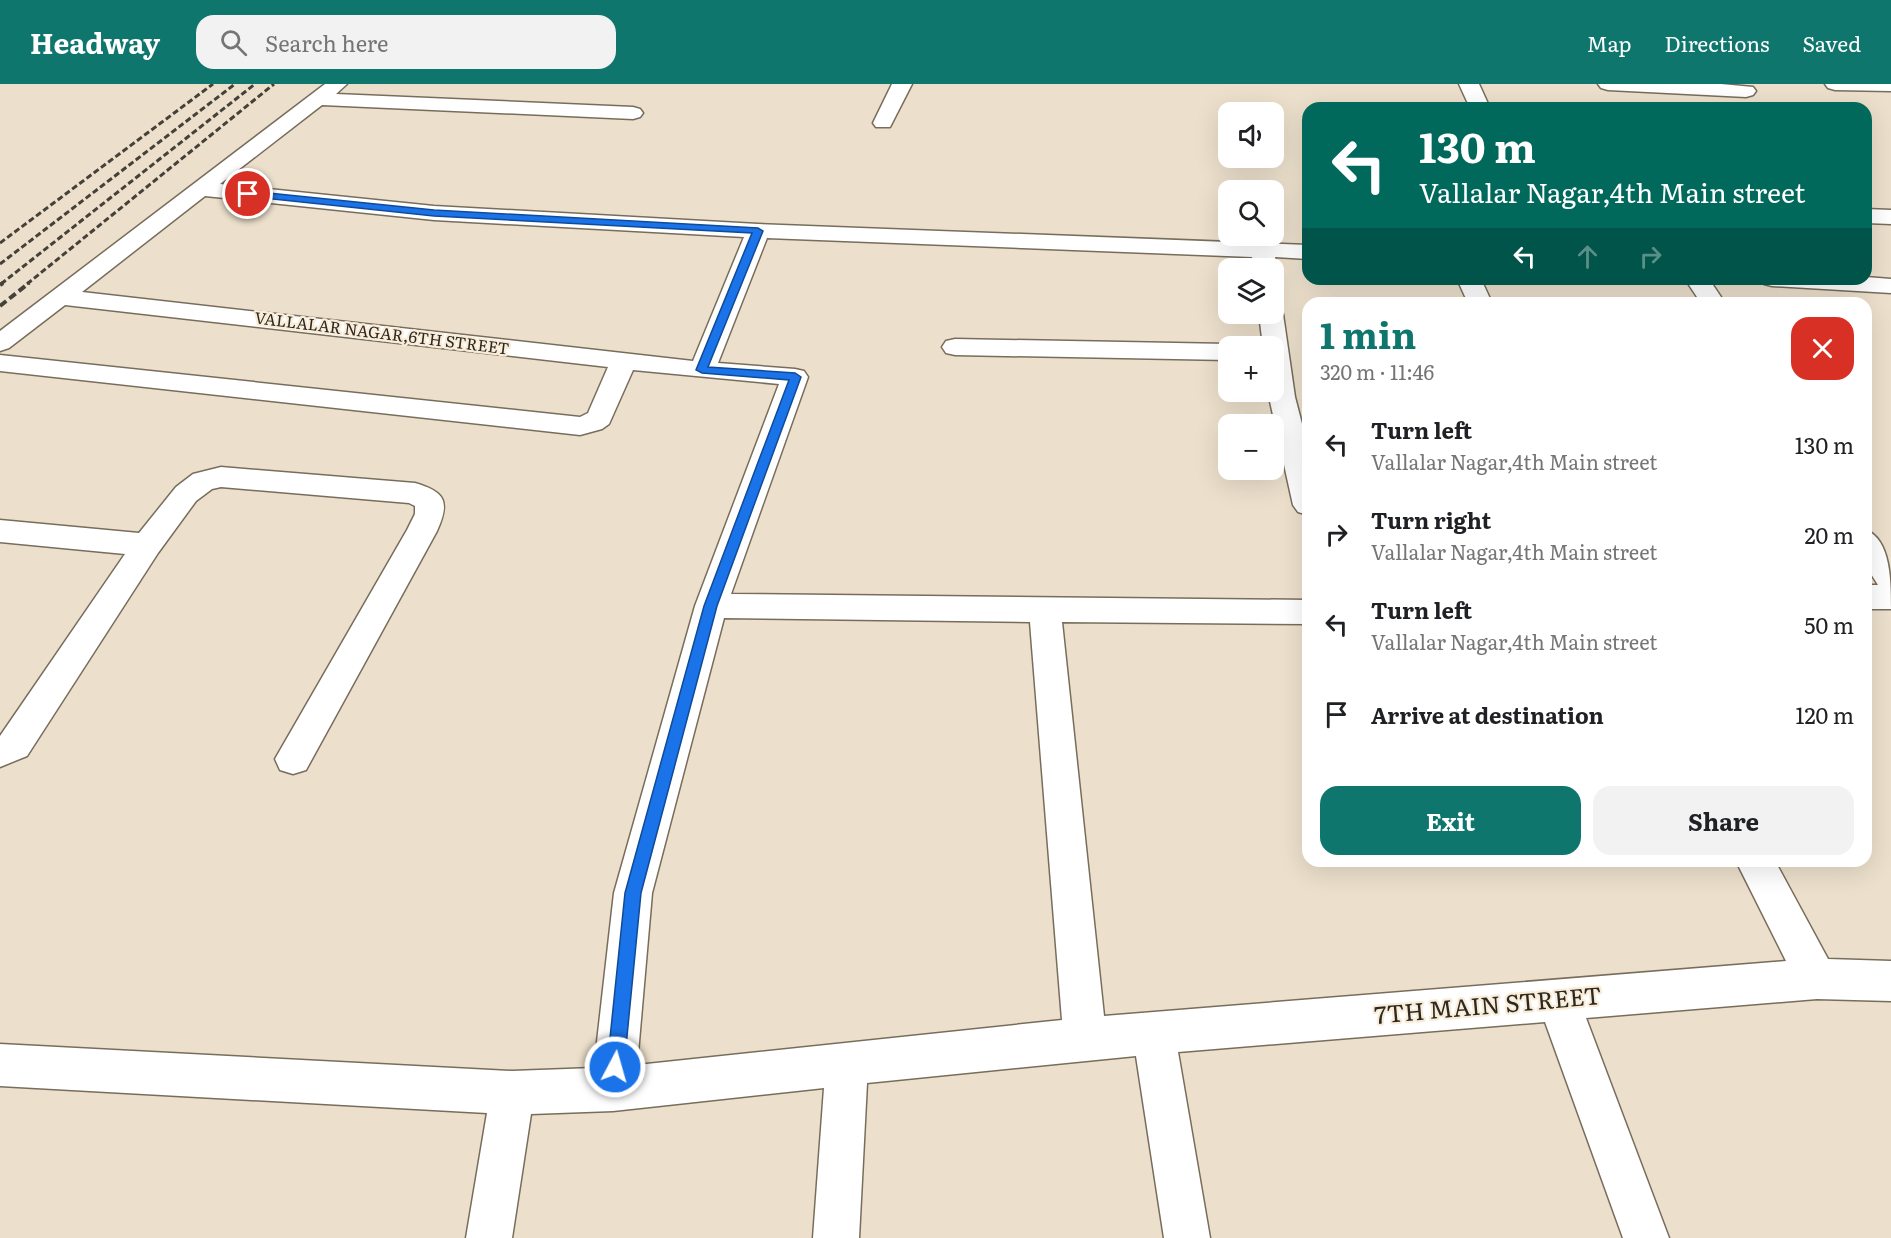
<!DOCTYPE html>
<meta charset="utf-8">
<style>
body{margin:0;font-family:Literata,serif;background:#f2f2f2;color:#202124;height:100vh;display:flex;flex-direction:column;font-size:22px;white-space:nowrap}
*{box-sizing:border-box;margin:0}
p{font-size:20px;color:#757577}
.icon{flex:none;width:33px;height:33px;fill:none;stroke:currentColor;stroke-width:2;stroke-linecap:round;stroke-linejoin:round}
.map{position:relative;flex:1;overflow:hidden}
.drawer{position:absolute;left:1302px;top:213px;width:570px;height:570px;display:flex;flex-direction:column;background:#fff;border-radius:18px;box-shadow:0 6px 24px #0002}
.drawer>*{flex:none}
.guide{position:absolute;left:1302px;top:18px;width:570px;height:183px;border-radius:18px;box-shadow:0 6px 24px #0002;background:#00695c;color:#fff;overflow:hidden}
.buttons{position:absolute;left:1218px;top:18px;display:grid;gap:12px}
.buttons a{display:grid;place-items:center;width:66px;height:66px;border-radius:12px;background:#fff;box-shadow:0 6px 24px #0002;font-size:30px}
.pin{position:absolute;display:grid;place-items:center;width:51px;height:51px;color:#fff;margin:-26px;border:3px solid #fff;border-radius:50%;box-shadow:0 2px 6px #0007}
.me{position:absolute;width:66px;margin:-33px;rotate:6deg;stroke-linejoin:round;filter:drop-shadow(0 0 4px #0008)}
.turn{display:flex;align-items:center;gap:21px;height:126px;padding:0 18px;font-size:27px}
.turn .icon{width:78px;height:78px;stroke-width:2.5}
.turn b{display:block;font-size:42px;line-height:51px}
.lanes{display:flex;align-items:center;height:57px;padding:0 18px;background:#0003;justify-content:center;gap:30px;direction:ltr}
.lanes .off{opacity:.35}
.round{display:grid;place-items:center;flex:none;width:63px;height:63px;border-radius:18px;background:#f2f2f2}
.head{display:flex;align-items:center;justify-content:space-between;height:102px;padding:0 18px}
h1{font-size:36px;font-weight:700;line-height:45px;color:#0f766e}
.button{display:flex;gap:12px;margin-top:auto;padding:12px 18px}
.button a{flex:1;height:69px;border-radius:18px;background:#0f766e;color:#fff;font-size:24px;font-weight:700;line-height:69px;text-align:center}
.button a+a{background:#f2f2f2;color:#202124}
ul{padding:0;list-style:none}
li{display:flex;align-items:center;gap:18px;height:90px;padding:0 18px}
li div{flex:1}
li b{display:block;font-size:22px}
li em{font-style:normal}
header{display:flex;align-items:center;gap:36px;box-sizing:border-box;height:84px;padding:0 30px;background:#0f766e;color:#fff}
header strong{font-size:28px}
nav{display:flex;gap:33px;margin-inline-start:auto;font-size:21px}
.search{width:420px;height:54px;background:#f2f2f2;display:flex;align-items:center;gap:15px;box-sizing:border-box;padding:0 21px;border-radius:18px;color:#757577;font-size:22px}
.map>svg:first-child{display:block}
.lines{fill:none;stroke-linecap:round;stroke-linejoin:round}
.minor-casing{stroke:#786d5c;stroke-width:3}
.minor{fill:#fff;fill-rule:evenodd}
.rail-far1{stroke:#454038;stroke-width:3;stroke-dasharray:6 3;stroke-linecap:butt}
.rail{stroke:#454038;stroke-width:4;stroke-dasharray:8 4;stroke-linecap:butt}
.route{fill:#1a73e8;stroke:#114b97;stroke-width:1.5}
.labels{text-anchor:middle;stroke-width:4.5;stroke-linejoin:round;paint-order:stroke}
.far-street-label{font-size:16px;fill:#2d2922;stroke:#f9edd9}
.near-street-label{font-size:24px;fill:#2d2922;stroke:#f9edd9}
</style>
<header>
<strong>Headway</strong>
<div class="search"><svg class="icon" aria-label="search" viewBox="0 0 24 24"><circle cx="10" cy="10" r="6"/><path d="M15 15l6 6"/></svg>Search here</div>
<nav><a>Map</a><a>Directions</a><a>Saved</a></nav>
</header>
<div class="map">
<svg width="1891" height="1154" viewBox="0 0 1891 1154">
<rect width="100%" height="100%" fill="#ece0cc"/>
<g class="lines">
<defs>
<g id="minor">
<path d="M325,0h22l-11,10 297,13 7,2 3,4 -3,4 -7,2 -311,-14 -102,79 214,22 324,18 550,21v14l-33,-2 2,11 -3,5v-5h-20l-2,-11 -485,-19 -49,125 77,6 9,2 4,6 -77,217 577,6v24l-246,-2 42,394 682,-55 -50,-100h39l53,98 63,2v40l-74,-2 -231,19 83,220h-46l-78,-216 -367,30 32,186h-46l-28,-182 -269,27 -8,155h-46l11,-150 -211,23 -82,3 -19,124h-46l21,-125 -487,-27v-42l512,27 82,-3 20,-175 81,-287 84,-222 -146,-14 -24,54 -7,5 -22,6 -580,-64v-16l580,62 8,-4 20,-46 -543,-62 -56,43 -9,3v-20zM205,112l229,24 310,17 -51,124 -611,-69zM724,534l306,4 32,398 -425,45 15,-172z"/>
<path d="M892,0h20l-22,43h-14l-3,-4z"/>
<path d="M1459,0h20l11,24h-20z"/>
<path d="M1598,0h123l32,3 3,4 -3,4 -7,2 -138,-7 -7,-2z"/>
<path d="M1825,0h66v7l-56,-1 -7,-2z"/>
<path d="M1866,125l25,1v14l-25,-1z"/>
<path d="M1866,193l25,2v14l-119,-7 -8,-2 -4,-5z"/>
<path d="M1457,195h24l11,24h-24z"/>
<path d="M1685,195h24l16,24h-24z"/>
<path d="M1274,223l6,2 3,5 12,83 13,50v68l-10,-3 -5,-7 -24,-108 -1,-5h6v-46h-11l-4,-32h15z"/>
<path d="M955,255l273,5 9,2h-9v14l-273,-5 -9,-2 -4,-6 4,-6z"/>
<path d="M221,383l194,16c31,9 35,19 22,48l-131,239 -13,4 -13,-4 -5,-11 132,-229 8,-16v-8l-6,-3 -188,-16 -9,2 -16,12 -38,52 -131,203 -27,11v-31l125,-182 -125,-12v-22l139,13 37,-46 17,-13z"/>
<path d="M1866,446c25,10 25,52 25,79h-25v-24h12l-12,-19z"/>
</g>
</defs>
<use href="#minor" class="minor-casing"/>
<use href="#minor" class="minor"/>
<g class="rail-far1">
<path d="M0,159l213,-159"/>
<path d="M0,180l235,-180"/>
<path d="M1,200l254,-200"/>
<path d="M27,200l247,-200"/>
</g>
<g class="rail">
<path d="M0,201l3,-2"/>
<path d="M0,222l29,-23"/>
</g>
</g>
<path class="route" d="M248,107l186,19 324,18 5,3 -55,136 87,6 6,4 -84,229 -76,287 -17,174 -2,7 -7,2 -6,-2 -2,-7 18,-174 79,-287 85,-226 -87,-7 -6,-3 56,-137 -318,-17 -189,-20v-4z"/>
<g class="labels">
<g class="far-street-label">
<text transform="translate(382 249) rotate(7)" y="6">VALLALAR NAGAR,6TH STREET</text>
</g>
<g class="near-street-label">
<text transform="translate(1488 922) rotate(-5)" y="8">7TH MAIN STREET</text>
</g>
</g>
</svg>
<div class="buttons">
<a><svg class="icon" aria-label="sound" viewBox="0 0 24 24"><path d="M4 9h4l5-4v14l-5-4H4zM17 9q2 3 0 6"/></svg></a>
<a><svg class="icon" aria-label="search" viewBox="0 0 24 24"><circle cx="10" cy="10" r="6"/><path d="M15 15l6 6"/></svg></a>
<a><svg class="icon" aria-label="layers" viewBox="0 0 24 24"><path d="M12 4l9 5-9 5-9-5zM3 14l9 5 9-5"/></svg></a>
<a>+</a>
<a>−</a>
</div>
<div class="pin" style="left:248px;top:110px;background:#d93025"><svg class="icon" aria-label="arrive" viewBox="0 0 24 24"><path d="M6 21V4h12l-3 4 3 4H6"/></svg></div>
<svg class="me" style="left:615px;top:983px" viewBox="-20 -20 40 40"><circle r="17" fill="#1a73e8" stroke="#fff" stroke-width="3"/><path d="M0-11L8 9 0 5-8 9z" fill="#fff"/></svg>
<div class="guide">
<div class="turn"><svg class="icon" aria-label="left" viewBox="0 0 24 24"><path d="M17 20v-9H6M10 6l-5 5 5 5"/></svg><div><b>130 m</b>Vallalar Nagar,4th Main street</div></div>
<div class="lanes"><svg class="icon" aria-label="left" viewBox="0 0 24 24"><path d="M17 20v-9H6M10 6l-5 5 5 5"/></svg><svg class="icon off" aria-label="ahead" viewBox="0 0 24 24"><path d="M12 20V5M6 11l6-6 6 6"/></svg><svg class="icon off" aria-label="right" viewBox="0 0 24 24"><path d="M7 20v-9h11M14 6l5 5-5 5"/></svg></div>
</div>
<section class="drawer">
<div class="head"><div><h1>1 min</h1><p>320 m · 11:46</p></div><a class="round" style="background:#d93025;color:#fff"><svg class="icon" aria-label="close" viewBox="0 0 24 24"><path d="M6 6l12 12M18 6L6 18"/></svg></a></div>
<ul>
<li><svg class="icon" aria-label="left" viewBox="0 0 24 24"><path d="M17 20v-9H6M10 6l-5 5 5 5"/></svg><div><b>Turn left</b><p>Vallalar Nagar,4th Main street</p></div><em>130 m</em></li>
<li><svg class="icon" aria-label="right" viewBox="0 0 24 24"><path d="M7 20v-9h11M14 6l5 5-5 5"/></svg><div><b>Turn right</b><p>Vallalar Nagar,4th Main street</p></div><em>20 m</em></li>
<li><svg class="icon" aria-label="left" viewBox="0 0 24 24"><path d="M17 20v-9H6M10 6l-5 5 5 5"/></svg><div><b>Turn left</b><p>Vallalar Nagar,4th Main street</p></div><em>50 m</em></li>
<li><svg class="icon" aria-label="arrive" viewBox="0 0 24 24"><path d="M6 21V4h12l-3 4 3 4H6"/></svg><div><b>Arrive at destination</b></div><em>120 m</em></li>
</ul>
<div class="button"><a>Exit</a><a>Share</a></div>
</section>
</div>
